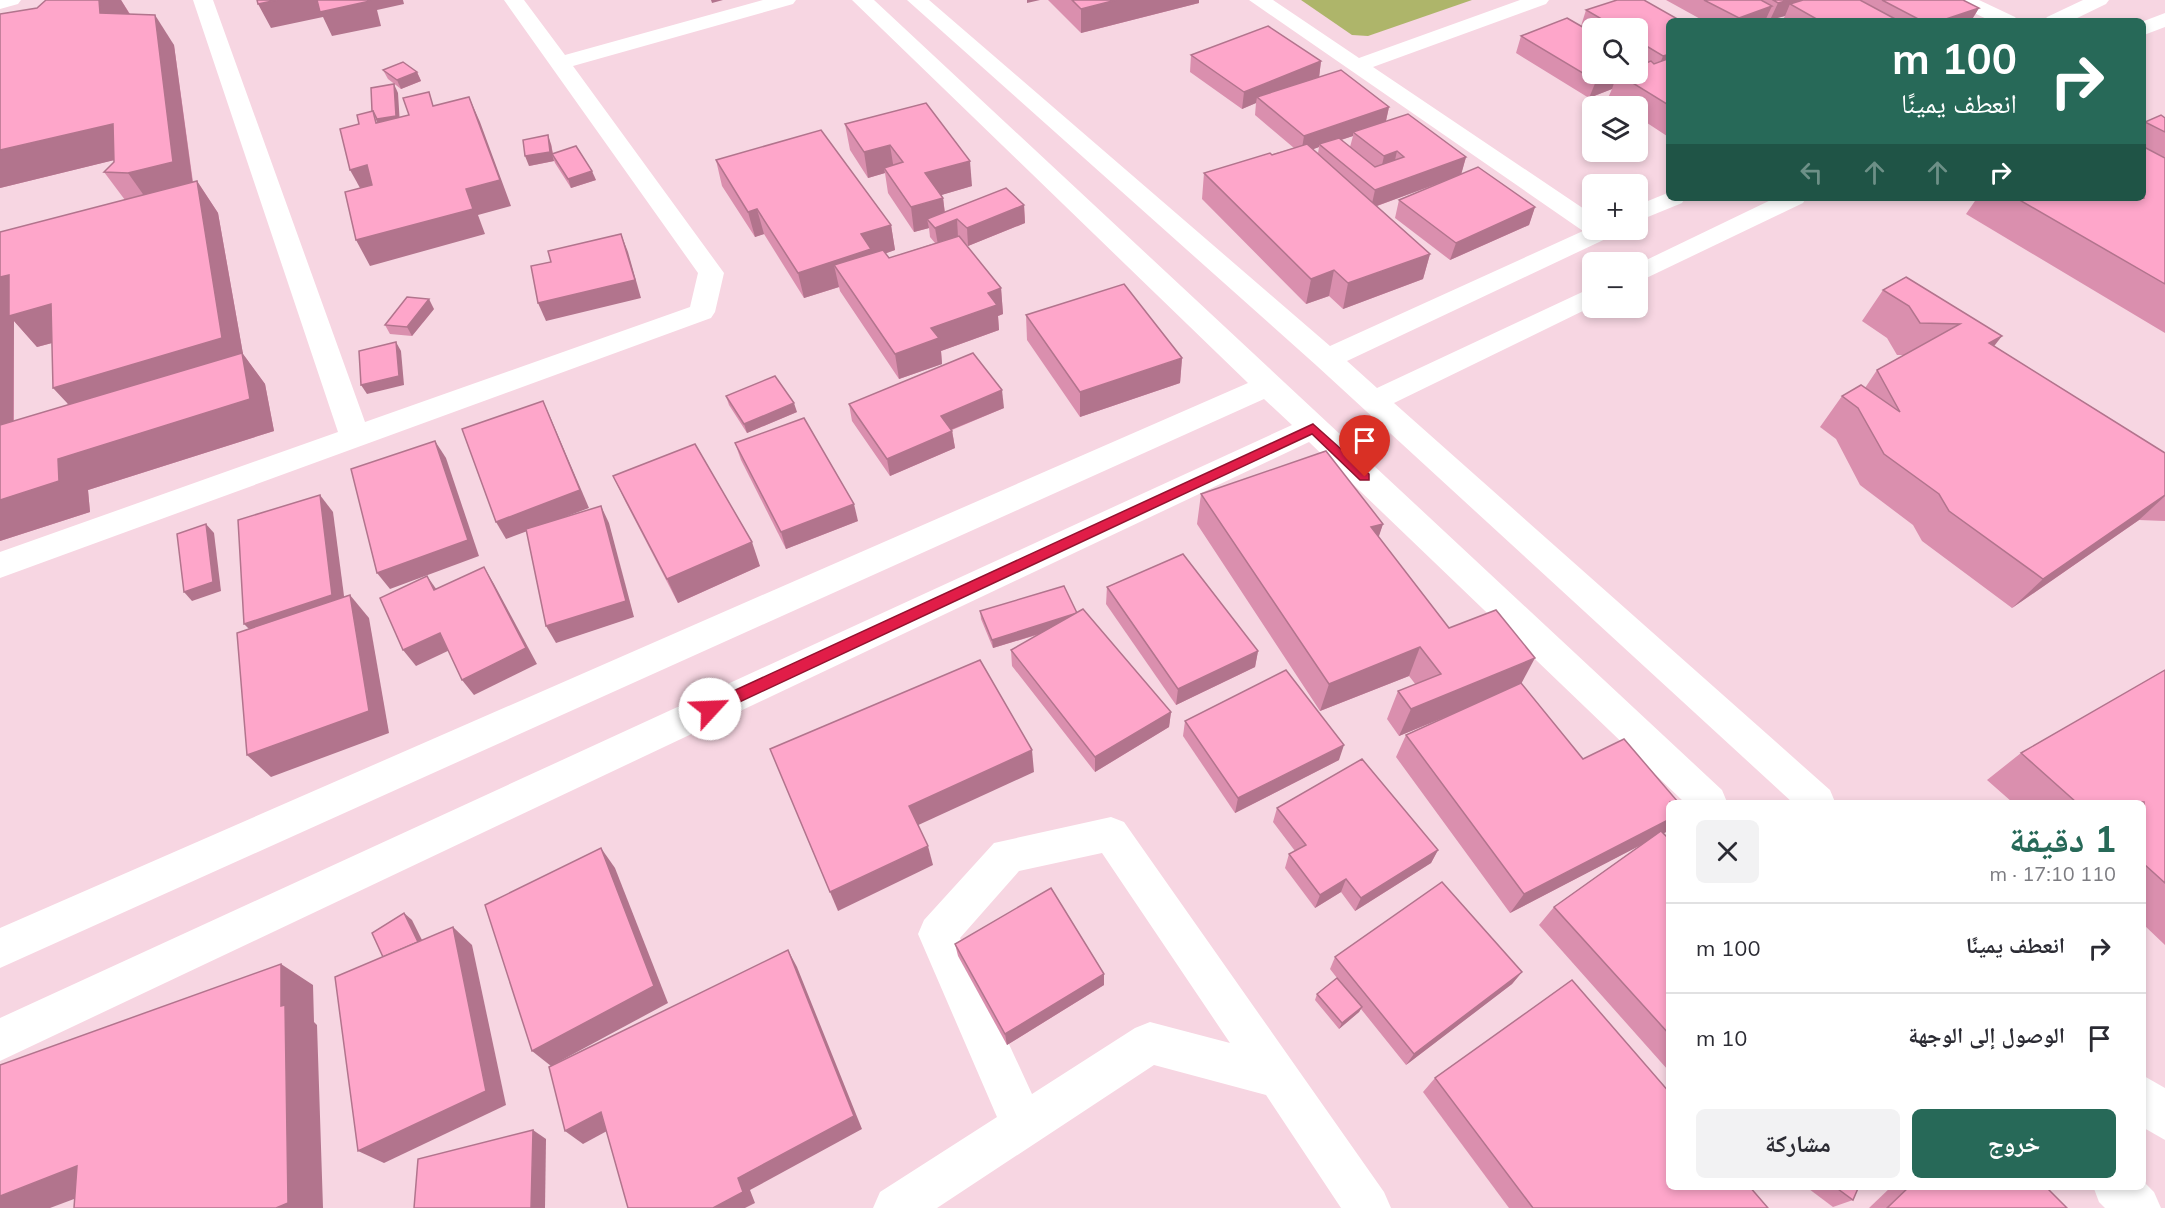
<!DOCTYPE html>
<html lang="ar">
<meta charset="utf-8">
<style>
body{margin:0;font-family:Mulish,"Noto Naskh Arabic",sans-serif;background:#f2f2f3;color:#2b2b33;direction:rtl;height:100vh;display:flex;flex-direction:column;font-size:22px;white-space:nowrap}
*{box-sizing:border-box;margin:0}
p{font-size:20px;color:#7c7c81}
.icon{flex:none;width:33px;height:33px;fill:none;stroke:currentColor;stroke-width:2;stroke-linecap:round;stroke-linejoin:round}
.map{position:relative;flex:1;overflow:hidden;direction:ltr}
.details{position:absolute;left:1666px;top:800px;width:480px;height:390px;display:flex;flex-direction:column;background:#fff;border-radius:9px;box-shadow:0 3px 9px #0003;direction:rtl}
.details>*{flex:none}
.banner{position:absolute;left:1666px;top:18px;width:480px;height:183px;border-radius:9px;box-shadow:0 3px 9px #0003;direction:rtl;background:#276958;color:#fff;overflow:hidden}
.buttons{position:absolute;left:1582px;top:18px;display:grid;gap:12px}
.buttons a{display:grid;place-items:center;width:66px;height:66px;border-radius:9px;background:#fff;box-shadow:0 3px 9px #0003;font-size:30px}
.pin{position:absolute;display:grid;place-items:center;width:51px;height:51px;color:#fff;margin:-62px -26px;border-radius:50% 50% 50% 0;rotate:-45deg;box-shadow:0 0 6px #0007}
.pin .icon{rotate:45deg}
.me{position:absolute;width:66px;margin:-33px;rotate:65deg;stroke-linejoin:round;filter:drop-shadow(0 0 4px #0008)}
.turn{display:flex;align-items:center;gap:21px;height:126px;padding:0 30px;font-size:27px}
.turn .icon{width:78px;height:78px;stroke-width:2.5}
.turn b{display:block;font-size:42px;line-height:51px}
.lanes{display:flex;align-items:center;height:57px;padding:0 30px;background:#0003;justify-content:center;gap:30px;direction:ltr}
.lanes .off{opacity:.35}
.round{display:grid;place-items:center;flex:none;width:63px;height:63px;border-radius:9px;background:#f2f2f3}
.overview{display:flex;align-items:center;justify-content:space-between;height:102px;padding:0 30px}
h1{font-size:36px;font-weight:700;line-height:45px;color:#276958}
.primary-button{display:flex;gap:12px;margin-top:auto;padding:12px 30px}
.primary-button a{flex:1;height:69px;border-radius:9px;background:#276958;color:#fff;font-size:24px;font-weight:700;line-height:69px;text-align:center}
.primary-button a+a{background:#f2f2f3;color:#2b2b33}
ul{padding:0;list-style:none}
li{display:flex;align-items:center;gap:18px;height:90px;padding:0 30px;border-top:2px solid #e1e1e2}
li div{flex:1}
li b{display:block;font-size:22px}
li em{font-style:normal}
.map>svg:first-child{display:block}
.green{fill:#aeb56a}
.lines{fill:none;stroke-linecap:round;stroke-linejoin:round}
.street{fill:#fff;fill-rule:evenodd}
.wall{fill:#da8fae;fill-rule:evenodd}
.shaded-wall{fill:#b2748d}
.building{fill:#fea6ca;stroke:#b2748d;stroke-width:1.5}
.route{fill:#e11d48;stroke:#92132f;stroke-width:1.5}
</style>
<div class="map">
<svg width="2165" height="1208" viewBox="0 0 2165 1208">
<rect width="100%" height="100%" fill="#f7d6e2"/>
<path class="green" d="M1301,0h171l-104,36 -16,-1z"/>
<g class="lines">
<g class="street">
<path d="M0,0h21l-3,4 -18,5z"/>
<path d="M193,0h20l152,422 325,-115 8,-34 -194,-273h20l41,55 198,-55h33l-3,4 -220,62 151,207 -9,39 -4,6 -711,260v-26l338,-120z"/>
<path d="M852,0h22l848,790 5,12h-43l-375,-360 -1309,619v-43l1292,-593 -28,-26 -1264,569v-40l1248,-545z"/>
<path d="M907,0h22l401,346 253,-115 -334,-231h24l86,58 161,-58h29l-3,4 -173,63 220,148v15h25l-4,5 -267,126 30,27 216,-101v19l-199,97 436,387 5,12h-43l-475,-436z"/>
<path d="M1952,0h27l36,17 3,4h-27l-36,-17z"/>
<path d="M2083,0h26l-3,4 -35,17h-27l3,-4z"/>
<path d="M2165,13v14l-21,8v-14z"/>
<path d="M1670,192v6h15l-3,5 -44,18v-16z"/>
<path d="M1775,198h31l-3,5 -165,79v-18z"/>
<path d="M1111,817l13,5 260,370 7,16h-50l-75,-113 -112,-30 -217,143h-64l7,-16 117,-75 -79,-183 6,-14 70,-77zM1102,853l128,190 -80,-21 -15,6 -103,66 -72,-156 59,-67z"/>
<path d="M2144,1076l21,12v52l-21,-12z"/>
<path d="M2144,1182l10,10 7,16h-56l-6,-6 -6,-16h51z"/>
</g>
</g>
<g class="wall">
<path d="M46,0h75l9,14 44,31 19,137 4,-1 21,32 25,141 22,30 9,47 -186,59 2,22 -90,29v-309l125,-32 -21,-28 10,-10v-2l-114,28 37,-180zM14,321l23,26 15,-4 16,62 -54,16z"/>
<path d="M1048,0h151v3l-118,30z"/>
<path d="M1666,0h297l16,8 -8,13h-189l3,-5 -15,4 -3,-2 -2,3h-61z"/>
<path d="M1586,10l84,11v117l-32,-21v-11h-17l-13,-8 4,-9 -23,9 -73,-45 5,-17 60,-10zM1593,28h45v46h-45z"/>
<path d="M1191,55l130,6 -2,16 70,30 -3,14 80,36 -5,17 74,33 -6,18 -79,35 -55,-42 4,-18 43,-18 -65,24 53,48 -7,25 -80,30 -14,-13 -23,8 -104,-105 2,-26 90,-25 -39,-33 1,-12 -14,6 -52,-37zM1353,136l-3,11 -9,-7zM1319,147l-1,6 -5,-4z"/>
<path d="M383,70l34,2 4,9 -20,8 -13,-10z"/>
<path d="M926,103l46,83 -31,9 2,3 2,15 79,-8 1,18 -57,23 -5,-5 38,47 2,26 -5,2 1,14 -58,21 1,13 -43,15 -59,-88 -1,-4 -35,11 -40,-64 -9,3 -33,-51 -6,-26 175,65 4,25 -9,3 3,5 46,-15 -5,-6 -1,-9 -15,4 -26,-39 -3,-20 -17,5 -18,-28 -5,-26z"/>
<path d="M2165,118v215l-199,-119 11,-16h167v-74l1,-2z"/>
<path d="M551,144l2,9 43,27 -25,8 -16,-25 -2,-5 1,3 -25,5z"/>
<path d="M1906,277l88,69 171,107v68l-26,-1 -127,88 -90,-67 -9,-16 -53,-40 -24,-46 -16,-12 22,-31 23,-8 12,-18 27,-15h-7l-10,-17 -25,-17 21,-31z"/>
<path d="M434,309l-22,27 -22,-2 -5,-9z"/>
<path d="M1026,315l156,43 -2,25 -100,34 -53,-77z"/>
<path d="M726,396l71,16 -50,21 -18,-28z"/>
<path d="M849,404l155,4 -52,22 3,18 -65,28 -38,-55z"/>
<path d="M735,443l123,78 -72,28 -45,-89z"/>
<path d="M613,476l147,90 -82,37 -53,-102z"/>
<path d="M1201,494l182,30 -5,13 71,91 72,56 62,75 87,43v27l-7,5 7,6v229l-2,1 -129,-145 15,-18 88,-63 -132,69 -114,-156 10,-22 39,-18 -46,19 -12,-17 11,-28 18,-6 -7,-9 -89,35 -123,-187z"/>
<path d="M1107,587l151,64 -3,16 -79,38 -70,-101z"/>
<path d="M980,611l97,2 94,99 -2,15 -74,45 -83,-106 -1,-16 29,-16 -47,14 -12,-29z"/>
<path d="M2165,670v275l-21,-20v-123h-132l-25,-22 34,-27z"/>
<path d="M1185,721l154,39 -104,53 -52,-77z"/>
<path d="M1277,808l161,42 -7,13 -76,48 -14,-19 -26,16 -30,-40 4,-14 6,-3 -22,-29z"/>
<path d="M955,944l149,30v11l-97,60 -49,-89z"/>
<path d="M1335,957l187,15 -10,12 -106,81 -45,-56 -2,3 -20,17 -24,-29 2,-6 20,-16 -7,-9z"/>
<path d="M1435,1078l333,130h-259l-86,-116z"/>
<path d="M1805,1186h54l-6,14 -20,7z"/>
<path d="M1892,1186h153l22,22h-198z"/>
</g>
<g class="shaded-wall">
<path d="M99,0h22l11,18 -32,-5z"/>
<path d="M277,0h126l1,4 -27,6 4,16 -49,10 -9,-19 -52,11 -13,-24z"/>
<path d="M711,0h12l-11,3z"/>
<path d="M1027,0h13l-13,3z"/>
<path d="M1116,0h83v3l-118,30v-24z"/>
<path d="M1789,0h34l-33,4 -5,12 -15,4 8,-17z"/>
<path d="M1772,6l-7,15h-28l2,-3z"/>
<path d="M1979,8l-8,13h-31z"/>
<path d="M155,15l19,30 20,148 -44,11 -22,-31z"/>
<path d="M1670,54v15l-14,5 7,-18z"/>
<path d="M1321,61l-2,17 -62,19 -1,6 -14,6 2,-17z"/>
<path d="M417,72l4,9 -20,8 -4,-9z"/>
<path d="M1613,74h4l-5,15 -23,9 7,-17z"/>
<path d="M394,84l4,9 2,32 -21,3 -6,-17z"/>
<path d="M469,97l11,25 31,84 -33,9 7,19 -115,32 -14,-26 110,-51z"/>
<path d="M1389,107l-4,18 -32,7v4l-31,10 -3,-2v3l-18,7 3,-18z"/>
<path d="M113,124l22,31 -135,33v-38z"/>
<path d="M548,135l3,9 2,12 -1,-2 2,7 -25,5 -4,-10z"/>
<path d="M890,145l4,25 -10,-2 1,5 -17,5 -4,-26z"/>
<path d="M1397,151l-4,18 -13,5 4,-18z"/>
<path d="M1466,157l-5,18 -90,33 4,-18z"/>
<path d="M970,161l2,25 -44,13 -3,-26z"/>
<path d="M367,165l13,26 -16,4 -14,-25z"/>
<path d="M592,171l4,9 -25,8 -3,-9z"/>
<path d="M197,181l21,32 25,141 22,30 9,47 -186,59 2,22 -90,29v-41l58,-41 24,-40 -29,-31z"/>
<path d="M943,198l3,25 -19,-4 2,9 -15,4 -3,-25z"/>
<path d="M1024,205l1,18 -57,23 -1,-18z"/>
<path d="M1535,207l-6,18 -79,35 6,-17z"/>
<path d="M757,209l7,25 -9,3 -7,-25z"/>
<path d="M957,219l1,18 -20,8 -3,-17z"/>
<path d="M891,225l4,25 -22,8 -39,7 5,22 -35,11 -6,-25 63,-39z"/>
<path d="M621,234l7,18 13,46 -95,23 -8,-18z"/>
<path d="M1430,254l-7,25 -80,30 5,-26z"/>
<path d="M1334,270l-5,26 -23,8 5,-25z"/>
<path d="M9,275l42,29 27,32 -41,11 -23,-26 -1,141 -13,-13v-172z"/>
<path d="M1001,288l2,26 -5,2 1,14 -58,21 1,13 -43,15 -4,-25 36,-26 57,-35z"/>
<path d="M429,299l5,10 -22,27 -5,-9z"/>
<path d="M2002,336l-25,32 12,-25z"/>
<path d="M396,342l5,9 3,34 -37,9 -6,-9z"/>
<path d="M1182,358l-2,25 -100,34v-25z"/>
<path d="M1002,390l2,18 -61,25 -2,-17z"/>
<path d="M543,401l8,18 38,89 -83,31 -10,-17z"/>
<path d="M794,403l3,9 -50,21 -3,-9z"/>
<path d="M952,431l3,17 -65,28 -3,-17z"/>
<path d="M435,441l11,17 33,98 -89,33 -13,-16z"/>
<path d="M320,495l13,17 13,99 -86,29 -16,-16z"/>
<path d="M2165,495v1l-26,24 -127,88 31,-29z"/>
<path d="M854,504l4,17 -72,28 -5,-17z"/>
<path d="M601,506l8,17 25,94 -78,26 -10,-17z"/>
<path d="M206,524l8,9 7,58 -29,10 -8,-9z"/>
<path d="M1383,524l-10,30 -2,-27z"/>
<path d="M752,542l8,24 -82,37 -11,-24z"/>
<path d="M484,567l10,17 43,80 -63,31 -12,-15z"/>
<path d="M427,576l12,17 -5,-3z"/>
<path d="M350,595l19,23 20,115 -118,44 -24,-22z"/>
<path d="M1077,613v9l-84,26 -1,-8z"/>
<path d="M440,633l12,16 -36,17 -13,-16z"/>
<path d="M1420,647l-11,29 -89,35 9,-27z"/>
<path d="M1258,651l-3,16 -79,38 2,-16z"/>
<path d="M1535,658l-15,28 -121,50 12,-27z"/>
<path d="M1171,712l-2,15 -74,45v-15z"/>
<path d="M1344,745l-5,15 -104,53 3,-15z"/>
<path d="M1032,750l2,22 -120,55 -5,-21z"/>
<path d="M1670,819v10l-2,2 -158,82 14,-19z"/>
<path d="M928,846l5,19 -95,46 -8,-19z"/>
<path d="M601,848l14,20 53,135 -117,63 -19,-15z"/>
<path d="M1438,850l-7,13 -76,48 6,-13z"/>
<path d="M1346,879l-5,13 -26,16 5,-13z"/>
<path d="M404,913l8,7 14,28 -8,-6z"/>
<path d="M453,927l19,18 34,160 -122,58 -26,-12z"/>
<path d="M788,950l9,17 65,162 -112,61 5,13 -10,5h-32l25,-30z"/>
<path d="M281,964l32,21 1,37 3,3 6,183h-47z"/>
<path d="M1522,972l-10,12 -106,81 8,-11z"/>
<path d="M1104,974v11l-97,60 -2,-11z"/>
<path d="M1362,1007l-3,5 -20,17 3,-6z"/>
<path d="M601,1112l17,13 -35,19 -18,-13z"/>
<path d="M533,1130l13,9 -1,69h-14z"/>
<path d="M77,1166l45,15 -72,27h-50v-12z"/>
</g>
<g class="building">
<path d="M46,0h53l1,13 55,2 18,147 -45,11 -24,-1 10,-10 -1,-38 -113,26v-136l37,-6z"/>
<path d="M257,0h20l-19,4z"/>
<path d="M317,0h52l1,1 -50,11z"/>
<path d="M1072,0h44l-35,9z"/>
<path d="M1617,0h27l37,21h-11v33l-7,2 -25,-15v-13h-21l-31,-18z"/>
<path d="M1704,0h57l11,6 -33,12z"/>
<path d="M1773,0h16l-11,3z"/>
<path d="M1803,0h57l39,21h-79l-30,-17z"/>
<path d="M1882,0h81l16,8 -39,13h-18z"/>
<path d="M1567,18l26,15v41h20l-17,7 -75,-45z"/>
<path d="M1268,26l53,35 -77,31 -53,-37z"/>
<path d="M1670,58v48l-52,-32h20v-8l13,-5 3,3z"/>
<path d="M403,62l14,10 -20,8 -14,-10z"/>
<path d="M1341,70l48,37 -85,29 -47,-39z"/>
<path d="M394,84l2,32 -19,3 -4,-8h-1l-1,-23z"/>
<path d="M429,92l4,14 36,-9 31,83 -34,9 7,20 -117,31 -11,-48 27,-7 -5,-20 -17,5 -10,-41 19,-5 -2,-9 16,-4 3,12 33,-8 -6,-17z"/>
<path d="M926,103l44,58 -45,12 18,25 -32,9 -27,-39 19,-6 -13,-17 -26,7 -19,-28z"/>
<path d="M1408,114l58,43 -91,33 -56,-46 20,-6 36,29 29,-10 -7,-6 -13,5 -31,-24z"/>
<path d="M2161,115l4,3v14l-20,-10z"/>
<path d="M821,130l70,95 -30,9 10,15 -73,24 -41,-64 -9,3 -32,-52z"/>
<path d="M548,135l2,17 -25,4 -2,-16z"/>
<path d="M1307,144l123,110 -82,29 -14,-13 -23,9 -107,-106 66,-20 2,2z"/>
<path d="M576,146l16,25 -24,8 -16,-25z"/>
<path d="M2144,147l21,11v126l-149,-86h128z"/>
<path d="M1478,167l57,40 -79,36 -57,-43z"/>
<path d="M197,181l25,157 -169,50 -2,-84 -42,12v-41l-9,2v-45z"/>
<path d="M1006,188l18,17 -57,23 -10,-9 -22,9 -8,-9z"/>
<path d="M621,234l14,46 -97,23 -7,-37 20,-4 -3,-11z"/>
<path d="M959,236l42,52 -13,5 9,12 -66,23 8,10 -44,16 -61,-89 49,-15 6,8z"/>
<path d="M1906,277l96,59 -13,7 176,110v42l-122,84 -94,-68 -10,-17 -55,-40 -26,-46 -16,-12 19,-11 39,27 -23,-42 83,-46 -40,-1 -11,-17 -26,-16z"/>
<path d="M1124,284l58,74 -102,34 -54,-77z"/>
<path d="M407,297l22,2 -22,28 -22,-2z"/>
<path d="M396,342l3,34 -38,9 -2,-34z"/>
<path d="M242,353l8,46 -192,60 1,22 -59,19v-75z"/>
<path d="M973,353l29,37 -61,26 11,15 -65,28 -38,-55z"/>
<path d="M775,376l19,27 -50,21 -18,-28z"/>
<path d="M543,401l37,89 -84,32 -34,-93z"/>
<path d="M804,418l50,86 -73,28 -46,-89z"/>
<path d="M435,441l33,99 -91,33 -26,-104z"/>
<path d="M695,444l57,98 -85,37 -54,-103z"/>
<path d="M1326,451l57,73 -12,3 78,101 47,-18 39,48 -124,51 -13,-18 43,-17 -21,-27 -91,37 -128,-190z"/>
<path d="M320,495l12,100 -88,29 -6,-104z"/>
<path d="M601,506l25,95 -80,25 -20,-97z"/>
<path d="M206,524l7,58 -29,10 -7,-58z"/>
<path d="M1183,554l75,97 -80,38 -71,-102z"/>
<path d="M484,567l42,81 -64,32 -22,-47 -37,17 -23,-52 47,-22 7,14z"/>
<path d="M1064,586l13,27 -85,27 -12,-29z"/>
<path d="M350,595l19,116 -122,44 -10,-122z"/>
<path d="M1083,609l88,103 -76,45 -84,-107z"/>
<path d="M980,660l52,90 -123,56 19,40 -98,46 -60,-143z"/>
<path d="M1286,670l58,75 -106,53 -53,-77z"/>
<path d="M2165,670v213l-21,-19v-62h-68l-55,-49z"/>
<path d="M1521,683l62,76 41,-20 54,63h-8v17l-146,75 -118,-159z"/>
<path d="M1362,759l76,91 -77,48 -15,-19 -26,16 -31,-41 17,-9 -29,-37z"/>
<path d="M1661,831l9,9v195l-116,-128z"/>
<path d="M601,848l53,138 -122,65 -47,-146z"/>
<path d="M1442,882l80,90 -108,82 -79,-97z"/>
<path d="M1051,888l53,86 -99,60 -50,-90z"/>
<path d="M404,913l14,29 -35,15 -11,-24z"/>
<path d="M453,927l33,164 -128,60 -23,-174z"/>
<path d="M788,950l66,166 -116,62 5,14 -30,16h-85l-27,-96 -36,19 -16,-64z"/>
<path d="M281,964v42l4,-1 3,198 -12,5h-202l3,-42 -77,30v-131z"/>
<path d="M1337,978l25,29 -20,16 -25,-29z"/>
<path d="M1572,980l98,113v93h79l19,22h-235l-98,-130z"/>
<path d="M533,1130l-2,78h-117l4,-49z"/>
<path d="M1834,1186h25l-6,14z"/>
<path d="M1910,1186h135l22,22h-180z"/>
</g>
<path class="route" d="M1313,424l56,50v6h-9l-48,-46 -596,279h-11l-2,-4 2,-5z"/>
</svg>
<div class="buttons">
<a><svg class="icon" aria-label="search" viewBox="0 0 24 24"><circle cx="10" cy="10" r="6"/><path d="M15 15l6 6"/></svg></a>
<a><svg class="icon" aria-label="layers" viewBox="0 0 24 24"><path d="M12 4l9 5-9 5-9-5zM3 14l9 5 9-5"/></svg></a>
<a>+</a>
<a>−</a>
</div>
<div class="pin" style="left:1365px;top:477px;background:#d93025"><svg class="icon" aria-label="arrive" viewBox="0 0 24 24"><path d="M6 21V4h12l-3 4 3 4H6"/></svg></div>
<svg class="me" style="left:710px;top:709px" viewBox="-20 -20 40 40"><circle r="19" fill="#fff"/><path d="M0-13L10 11 0 6-10 11z" fill="#e11d48"/></svg>
<div class="banner">
<div class="turn"><svg class="icon" aria-label="right" viewBox="0 0 24 24"><path d="M7 20v-9h11M14 6l5 5-5 5"/></svg><div><b>100 m</b>انعطف يمينًا</div></div>
<div class="lanes"><svg class="icon off" aria-label="left" viewBox="0 0 24 24"><path d="M17 20v-9H6M10 6l-5 5 5 5"/></svg><svg class="icon off" aria-label="ahead" viewBox="0 0 24 24"><path d="M12 20V5M6 11l6-6 6 6"/></svg><svg class="icon off" aria-label="ahead" viewBox="0 0 24 24"><path d="M12 20V5M6 11l6-6 6 6"/></svg><svg class="icon" aria-label="right" viewBox="0 0 24 24"><path d="M7 20v-9h11M14 6l5 5-5 5"/></svg></div>
</div>
<section class="details">
<div class="overview"><div><h1>1 دقيقة</h1><p>110 m · 17:10</p></div><a class="round"><svg class="icon" aria-label="close" viewBox="0 0 24 24"><path d="M6 6l12 12M18 6L6 18"/></svg></a></div>
<ul>
<li><svg class="icon" aria-label="right" viewBox="0 0 24 24"><path d="M7 20v-9h11M14 6l5 5-5 5"/></svg><div><b>انعطف يمينًا</b></div><em>100 m</em></li>
<li><svg class="icon" aria-label="arrive" viewBox="0 0 24 24"><path d="M6 21V4h12l-3 4 3 4H6"/></svg><div><b>الوصول إلى الوجهة</b></div><em>10 m</em></li>
</ul>
<div class="primary-button"><a>خروج</a><a>مشاركة</a></div>
</section>
</div>
